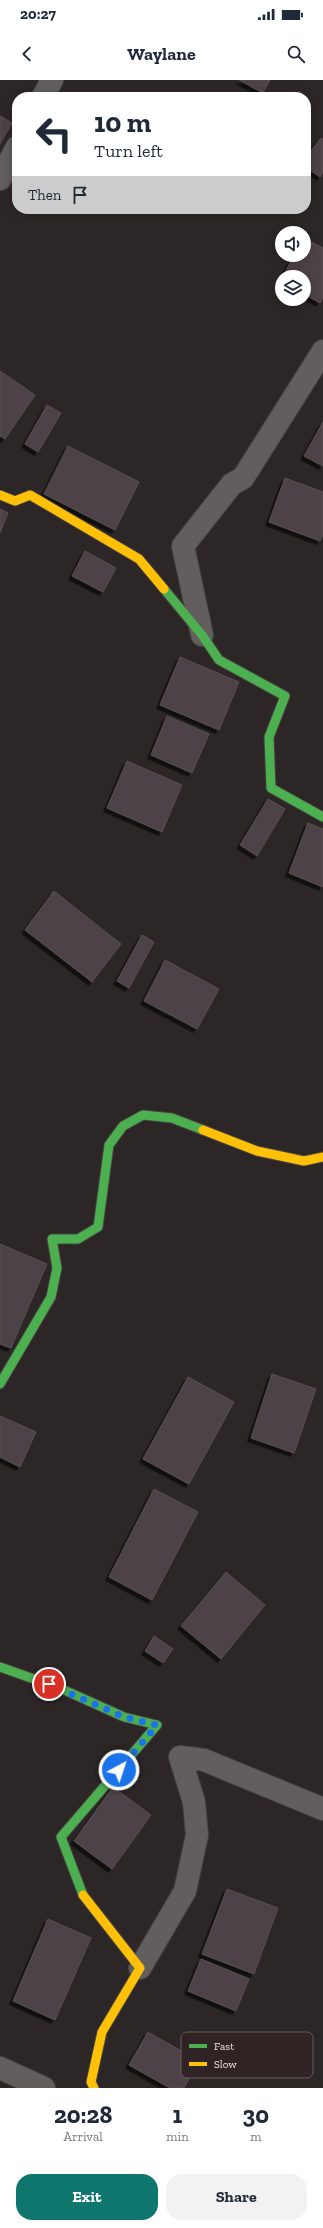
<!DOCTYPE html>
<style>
body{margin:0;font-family:"Zilla Slab",serif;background:#f2f2f3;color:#1f2937;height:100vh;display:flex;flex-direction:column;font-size:15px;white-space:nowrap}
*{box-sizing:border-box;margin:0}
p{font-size:13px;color:#747a83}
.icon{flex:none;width:22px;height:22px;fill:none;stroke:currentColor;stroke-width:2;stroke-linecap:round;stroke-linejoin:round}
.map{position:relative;height:2008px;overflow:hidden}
.side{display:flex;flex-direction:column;background:#fff;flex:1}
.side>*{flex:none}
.guide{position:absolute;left:12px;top:12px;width:299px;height:122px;border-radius:16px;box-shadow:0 2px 10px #0003;background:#fff;color:#1f2937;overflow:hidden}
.fabs{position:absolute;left:275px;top:146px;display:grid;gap:8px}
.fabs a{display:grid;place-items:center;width:36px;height:36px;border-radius:50%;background:#fff;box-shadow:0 2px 10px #0003;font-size:20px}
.pin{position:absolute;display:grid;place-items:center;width:34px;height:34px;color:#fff;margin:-17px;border:2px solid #fff;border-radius:50%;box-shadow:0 1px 4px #0007}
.me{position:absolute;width:44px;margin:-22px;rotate:40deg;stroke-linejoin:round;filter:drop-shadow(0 0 3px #0008)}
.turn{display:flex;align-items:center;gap:14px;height:84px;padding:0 16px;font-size:18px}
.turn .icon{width:52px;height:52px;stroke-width:2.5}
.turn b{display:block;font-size:28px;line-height:34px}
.then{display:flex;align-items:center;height:38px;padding:0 16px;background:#0003;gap:8px;font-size:15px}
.eta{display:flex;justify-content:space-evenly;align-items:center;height:68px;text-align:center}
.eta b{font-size:24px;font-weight:800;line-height:28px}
.cta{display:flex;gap:8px;margin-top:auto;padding:8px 16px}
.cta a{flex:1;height:46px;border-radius:16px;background:#0f766e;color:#fff;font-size:16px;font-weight:800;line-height:46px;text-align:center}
.cta a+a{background:#f2f2f3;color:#1f2937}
.status{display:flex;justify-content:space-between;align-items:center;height:28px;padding:0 20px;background:#fff;direction:ltr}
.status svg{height:11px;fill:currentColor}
header{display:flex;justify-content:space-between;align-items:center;height:52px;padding:0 16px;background:#fff;font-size:18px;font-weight:800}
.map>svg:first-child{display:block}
.building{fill:#4e4246;stroke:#565051;filter:url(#shadow)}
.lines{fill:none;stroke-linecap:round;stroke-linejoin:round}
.street-casing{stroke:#474242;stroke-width:24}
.fast-casing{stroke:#474242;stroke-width:11}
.slow-casing{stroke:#474242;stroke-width:11}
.street{stroke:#635e5e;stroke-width:22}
.fast{stroke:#4caf50;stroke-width:9}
.slow{stroke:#ffc107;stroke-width:9}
.route{stroke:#1a73e8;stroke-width:7;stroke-dasharray:0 12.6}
.key{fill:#2f2323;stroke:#675c5c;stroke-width:1}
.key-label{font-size:11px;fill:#eae2e1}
</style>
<div class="status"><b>20:27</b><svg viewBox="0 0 49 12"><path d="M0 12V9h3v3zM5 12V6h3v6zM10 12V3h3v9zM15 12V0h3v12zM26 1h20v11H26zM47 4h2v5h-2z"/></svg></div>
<header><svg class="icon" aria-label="back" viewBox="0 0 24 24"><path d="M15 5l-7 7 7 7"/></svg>Waylane<svg class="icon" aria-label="search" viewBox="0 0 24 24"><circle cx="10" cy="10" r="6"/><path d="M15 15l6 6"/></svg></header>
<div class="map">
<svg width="323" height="2008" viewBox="0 0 323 2008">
<defs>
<filter id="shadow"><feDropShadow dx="-3.5" dy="3.5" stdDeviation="0" flood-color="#0009"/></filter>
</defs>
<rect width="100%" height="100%" fill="#2c2626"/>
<g class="building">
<path d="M239,0h31l-7,13z"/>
<path d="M299,11l9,7 -2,3v-4h-11z"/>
<path d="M0,36l12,7 -12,21z"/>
<path d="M321,58l2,1v33l-3,5 -14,-10v-9z"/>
<path d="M304,158l19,10v49l-3,6 -16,-9v-17h-21l11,-22h10z"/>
<path d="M0,291l35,24 -30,44 -5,-3z"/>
<path d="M47,325l14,8 -23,39 -13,-8z"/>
<path d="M323,342v44l-19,-10z"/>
<path d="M68,366l71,36 -24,48 -71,-36z"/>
<path d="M285,398l38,14v42l-3,7 -51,-19z"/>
<path d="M0,429l8,4 -8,20z"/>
<path d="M85,471l31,17 -13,24 -31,-16z"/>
<path d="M180,577l59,25 -20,48 -59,-25z"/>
<path d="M167,636l42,18 -17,39 -41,-18z"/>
<path d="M127,681l55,24 -20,47 -55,-24z"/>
<path d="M268,719l17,10 -28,47 -17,-11z"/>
<path d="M308,743l15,6v58l-34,-14z"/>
<path d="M54,811l67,53 -29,38 -67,-52z"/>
<path d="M142,855l12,7 -25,46 -12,-7z"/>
<path d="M165,880l54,29 -22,40 -53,-28z"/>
<path d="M0,1164l47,20 -36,84 -11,-4z"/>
<path d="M272,1294l44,15 -22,64 -43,-15z"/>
<path d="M188,1297l46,25 -45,82 -46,-25z"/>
<path d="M0,1336l36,16 -16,35 -20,-10z"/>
<path d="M154,1409l44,23 -46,88 -43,-23z"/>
<path d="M226,1492l39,33 -44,54 -40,-33z"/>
<path d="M154,1556l19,13 -10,14 -18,-12z"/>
<path d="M113,1707l38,28 -39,54 -38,-28z"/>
<path d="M227,1809l51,19 -24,66 -52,-20z"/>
<path d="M48,1839l43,19 -36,82 -42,-19z"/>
<path d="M201,1879l48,20 -13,32 -48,-20z"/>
<path d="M148,1952l51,29 -15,27h-14l-41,-23z"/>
</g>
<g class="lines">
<defs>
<g id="street">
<path d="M43,17l9,-17"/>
<path d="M0,99l17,-32"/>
<path d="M202,555l-19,-89 49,-62 11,-6 80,-127"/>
<path d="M140,1888l45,-77 12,-56 -3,-33 -14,-45 24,3 119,49"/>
<path d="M0,1988l44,20"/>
</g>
<g id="fast">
<path d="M164,509l38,46 17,25 66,36 -16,41 2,51 52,29"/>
<path d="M0,1304l51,-87 6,-29 -5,-29h26l20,-12 11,-82 14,-19 20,-11 29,3 31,12"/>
<path d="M0,1587l62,22 62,28 33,8 -96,112 22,58"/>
</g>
<g id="slow">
<path d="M0,415l15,6 15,-6 109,64 25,30"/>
<path d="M203,1050l54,21 47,10 19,-4"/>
<path d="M83,1815l57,73 -38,64 -11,50 3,6"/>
</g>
</defs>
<use href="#street" class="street-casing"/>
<use href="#fast" class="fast-casing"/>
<use href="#slow" class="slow-casing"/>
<use href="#street" class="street"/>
<use href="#fast" class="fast"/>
<use href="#slow" class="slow"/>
</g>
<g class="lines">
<path class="route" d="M49,1604l75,33 33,8 -38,45"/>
</g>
<rect x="181" y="1952" width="132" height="46" rx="6" class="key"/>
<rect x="189" y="1964" width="18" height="4" fill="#4caf50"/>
<rect x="189" y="1982" width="18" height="4" fill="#ffc107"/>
<g class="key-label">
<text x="214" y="1970">Fast</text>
<text x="214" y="1988">Slow</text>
</g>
</svg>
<div class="fabs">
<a><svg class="icon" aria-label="sound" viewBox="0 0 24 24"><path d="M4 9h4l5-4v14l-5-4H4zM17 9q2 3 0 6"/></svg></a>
<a><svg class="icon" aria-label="layers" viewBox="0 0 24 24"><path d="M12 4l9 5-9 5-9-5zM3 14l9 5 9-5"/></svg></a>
</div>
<div class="pin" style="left:49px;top:1604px;background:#d93025"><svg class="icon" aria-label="arrive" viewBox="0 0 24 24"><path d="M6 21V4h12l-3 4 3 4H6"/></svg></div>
<svg class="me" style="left:119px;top:1690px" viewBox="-20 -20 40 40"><circle r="17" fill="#1a73e8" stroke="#fff" stroke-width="3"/><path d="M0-11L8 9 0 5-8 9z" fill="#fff"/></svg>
<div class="guide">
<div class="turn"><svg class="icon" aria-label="left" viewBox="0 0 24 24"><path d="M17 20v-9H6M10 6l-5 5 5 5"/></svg><div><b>10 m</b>Turn left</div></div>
<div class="then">Then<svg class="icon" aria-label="arrive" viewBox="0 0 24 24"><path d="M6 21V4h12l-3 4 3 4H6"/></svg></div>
</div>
</div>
<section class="side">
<div class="eta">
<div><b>20:28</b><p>Arrival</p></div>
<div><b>1</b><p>min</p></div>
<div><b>30</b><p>m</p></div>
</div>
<div class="cta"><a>Exit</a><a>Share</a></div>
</section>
